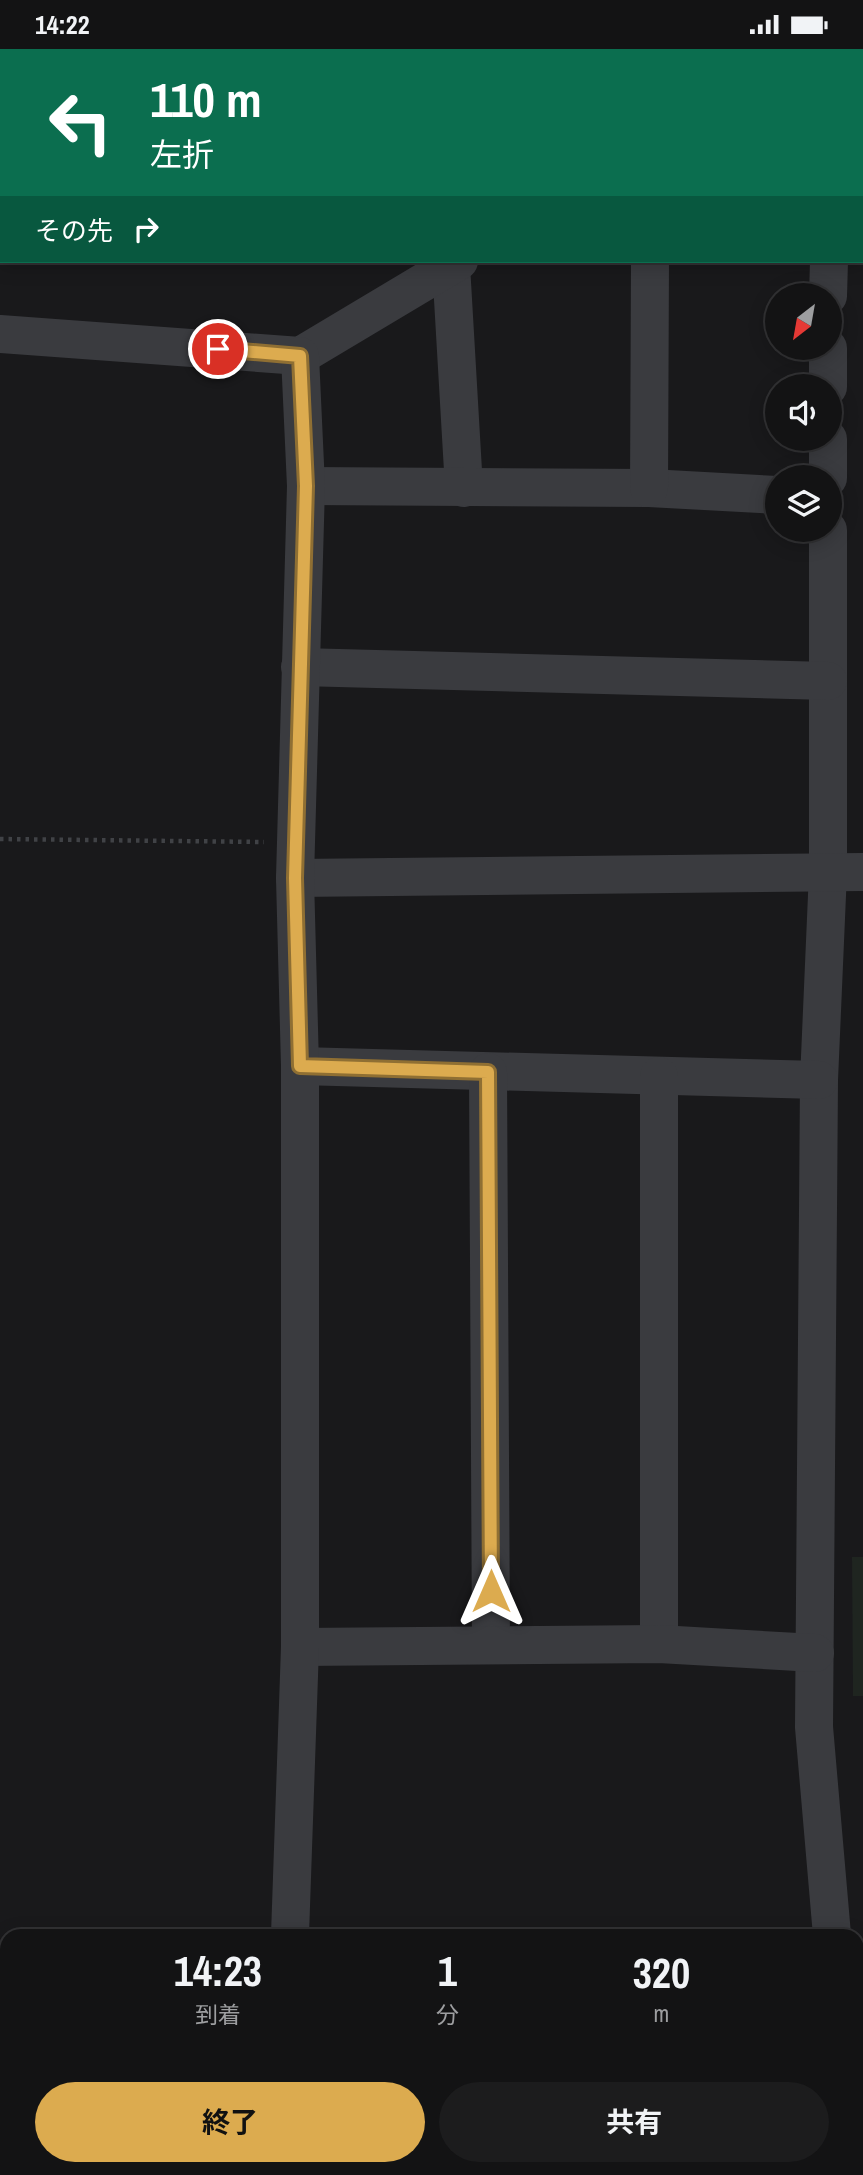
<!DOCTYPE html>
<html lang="ja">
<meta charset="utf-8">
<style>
body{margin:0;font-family:"Archivo Narrow","Noto Sans JP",sans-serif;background:#1c1c1d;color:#f1f3f6;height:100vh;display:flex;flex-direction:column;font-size:26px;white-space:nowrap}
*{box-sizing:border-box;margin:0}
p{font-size:23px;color:#9d9ea0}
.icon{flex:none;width:38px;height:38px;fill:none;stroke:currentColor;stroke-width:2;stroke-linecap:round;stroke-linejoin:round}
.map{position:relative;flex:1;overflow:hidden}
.side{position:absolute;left:0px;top:1880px;width:864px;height:247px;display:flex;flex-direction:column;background:#131314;border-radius:21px 21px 0 0;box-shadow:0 4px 18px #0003,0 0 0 2px #323234}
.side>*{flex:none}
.banner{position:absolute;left:0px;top:0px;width:864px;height:214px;box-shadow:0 4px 18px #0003,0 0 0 2px #323234;background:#0b6e4f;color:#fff;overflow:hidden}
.needle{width:46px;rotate:211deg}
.buttons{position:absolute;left:765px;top:234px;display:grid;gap:14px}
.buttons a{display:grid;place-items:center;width:77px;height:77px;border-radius:50%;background:#131314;box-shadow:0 4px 18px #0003,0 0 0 2px #323234;font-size:35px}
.pin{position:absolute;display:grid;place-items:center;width:60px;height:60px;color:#fff;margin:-30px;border:4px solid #fff;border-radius:50%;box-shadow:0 2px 7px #0007}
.me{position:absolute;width:77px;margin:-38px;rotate:0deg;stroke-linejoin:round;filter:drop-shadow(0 0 5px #0008)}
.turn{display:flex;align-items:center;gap:24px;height:147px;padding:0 35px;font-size:32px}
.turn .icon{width:91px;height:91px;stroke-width:2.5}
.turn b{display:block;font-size:49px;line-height:60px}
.then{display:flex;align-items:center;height:66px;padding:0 35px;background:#0003;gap:14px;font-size:26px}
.eta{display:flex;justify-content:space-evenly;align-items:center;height:119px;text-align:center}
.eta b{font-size:42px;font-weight:700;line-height:49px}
.button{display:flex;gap:14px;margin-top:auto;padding:14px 35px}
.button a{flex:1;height:80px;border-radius:42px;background:#dcab4f;color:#111;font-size:28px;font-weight:700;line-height:80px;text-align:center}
.button a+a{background:#1c1c1d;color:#f1f3f6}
.status{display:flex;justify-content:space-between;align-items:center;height:49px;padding:0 35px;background:#131314;direction:ltr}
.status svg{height:19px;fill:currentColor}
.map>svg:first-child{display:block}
.green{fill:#1f2520}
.building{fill:#2c2c2e;stroke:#333336;stroke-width:2}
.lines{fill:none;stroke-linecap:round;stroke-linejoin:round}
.path{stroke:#404246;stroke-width:4.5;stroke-dasharray:3.5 5;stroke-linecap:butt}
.minor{stroke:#3a3b3f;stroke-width:38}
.route-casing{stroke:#8f6f33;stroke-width:18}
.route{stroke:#dcab4f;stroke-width:12}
</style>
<div class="status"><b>14:22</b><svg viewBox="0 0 49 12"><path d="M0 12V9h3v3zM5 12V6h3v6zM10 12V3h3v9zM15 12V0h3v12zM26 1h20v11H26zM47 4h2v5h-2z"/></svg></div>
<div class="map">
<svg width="863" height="2126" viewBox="0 0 863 2126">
<rect width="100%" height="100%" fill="#19191b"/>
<path class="green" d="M852,1508h11v139h-10z"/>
<g class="building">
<rect x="157" y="2119" width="144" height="7"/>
<path d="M753,2119h37l-1,7h-36z"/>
<path d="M799,2119h47l-1,7h-47z"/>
<rect x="611" y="2124" width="56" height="2"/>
</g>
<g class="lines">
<path class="path" d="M0,790l264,3"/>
<g class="minor">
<path d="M659,0l1,2"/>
<path d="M451,216l13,223"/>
<path d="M828,247l1,-35"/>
<path d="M0,285l300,22 159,-95"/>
<path d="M828,338v-39"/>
<path d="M828,429v-39"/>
<path d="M306,437l343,2 128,7"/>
<path d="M649,439l1,-227"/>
<path d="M828,481v342l-9,208 -5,647 18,208"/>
<path d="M300,618l528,14"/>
<path d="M295,829l568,-6"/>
<path d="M300,1017l519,14"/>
<path d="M488,1023l3,573"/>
<path d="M659,1027v568"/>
<path d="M300,1598l359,-3 156,9"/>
<path d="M290,1886l10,-288v-581l-5,-188 11,-392 -6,-130"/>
<path d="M858,1958h5"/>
<path d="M0,1964h7"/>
<path d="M323,2119v7"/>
<path d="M701,2119v7"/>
<path d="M137,2126l1,-7"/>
<path d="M513,2126l1,-7"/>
</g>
</g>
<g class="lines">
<defs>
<path id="route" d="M218,300l82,7 6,130 -11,392 5,188 188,6 3,519"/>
</defs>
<use href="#route" class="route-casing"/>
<use href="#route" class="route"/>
</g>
</svg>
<div class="buttons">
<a><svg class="needle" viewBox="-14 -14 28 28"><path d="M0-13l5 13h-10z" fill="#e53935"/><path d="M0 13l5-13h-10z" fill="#9d9ea0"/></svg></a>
<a><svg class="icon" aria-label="sound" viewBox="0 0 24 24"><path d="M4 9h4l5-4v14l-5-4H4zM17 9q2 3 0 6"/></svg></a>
<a><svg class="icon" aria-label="layers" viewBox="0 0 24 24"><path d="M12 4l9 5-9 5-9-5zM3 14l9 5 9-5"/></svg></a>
</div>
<div class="pin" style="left:218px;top:300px;background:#d93025"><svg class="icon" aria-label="arrive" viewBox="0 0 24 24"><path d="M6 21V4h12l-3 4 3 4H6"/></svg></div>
<svg class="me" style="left:491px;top:1542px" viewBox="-20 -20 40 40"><path d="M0-17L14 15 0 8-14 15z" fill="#dcab4f" stroke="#fff" stroke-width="4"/></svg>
<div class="banner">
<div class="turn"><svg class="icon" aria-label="left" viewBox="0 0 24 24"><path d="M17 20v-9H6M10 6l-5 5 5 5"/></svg><div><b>110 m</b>左折</div></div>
<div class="then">その先<svg class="icon" aria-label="right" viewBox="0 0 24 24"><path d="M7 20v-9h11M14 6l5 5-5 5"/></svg></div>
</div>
<section class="side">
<div class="eta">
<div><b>14:23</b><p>到着</p></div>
<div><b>1</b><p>分</p></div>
<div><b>320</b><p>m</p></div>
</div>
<div class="button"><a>終了</a><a>共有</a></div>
</section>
</div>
